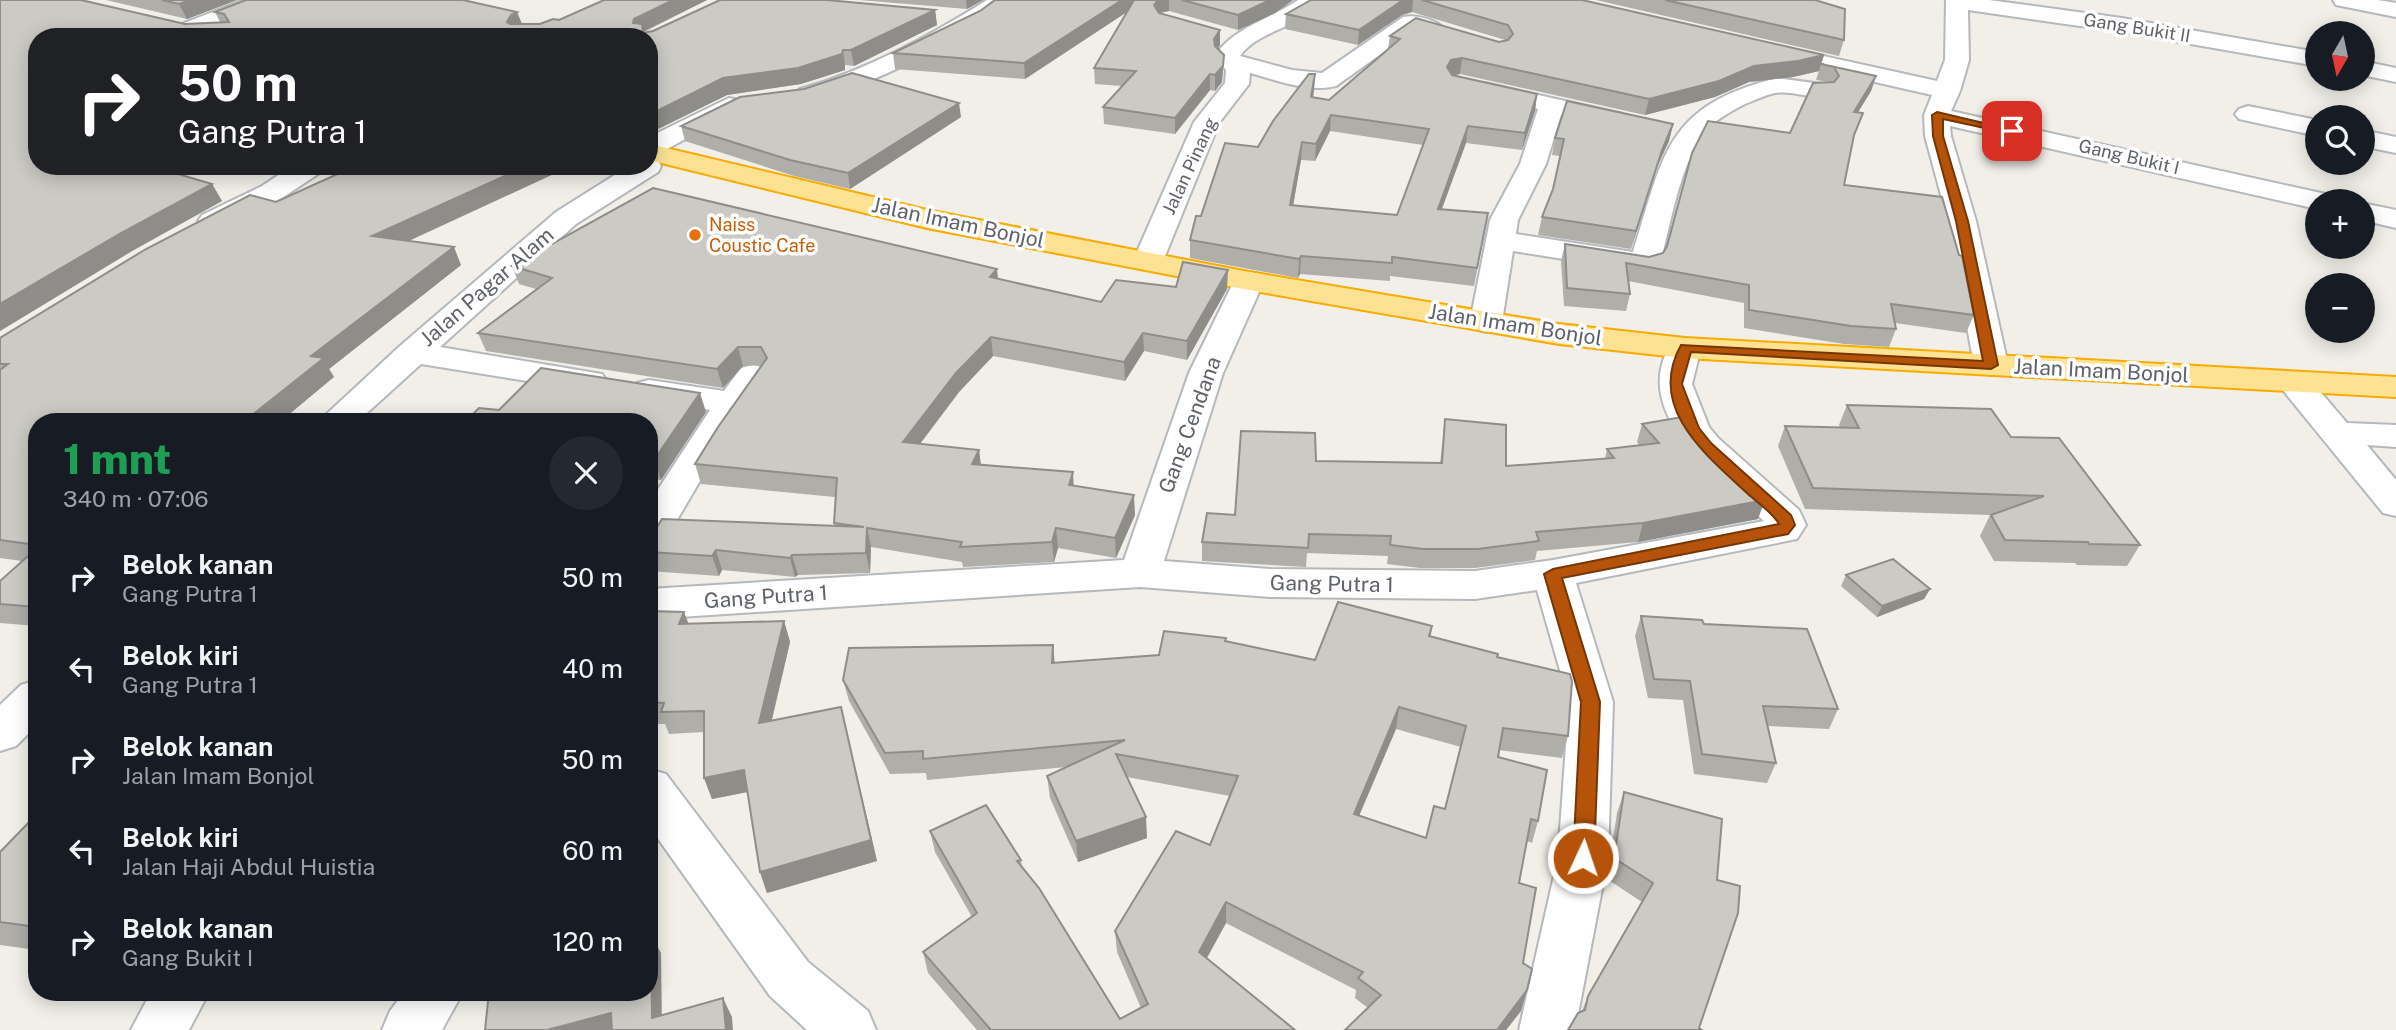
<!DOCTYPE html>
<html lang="id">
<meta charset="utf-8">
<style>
body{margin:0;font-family:"Public Sans",sans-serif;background:#242831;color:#f1f3f6;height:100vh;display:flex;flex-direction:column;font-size:26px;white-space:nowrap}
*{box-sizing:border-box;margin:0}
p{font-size:23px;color:#9ea1a6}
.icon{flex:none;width:38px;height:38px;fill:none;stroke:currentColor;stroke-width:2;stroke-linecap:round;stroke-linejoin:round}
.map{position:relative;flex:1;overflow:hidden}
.details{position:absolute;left:28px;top:413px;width:630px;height:588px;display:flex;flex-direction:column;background:#171b24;border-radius:28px;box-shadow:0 4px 18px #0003}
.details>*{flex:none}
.hud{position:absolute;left:28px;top:28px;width:630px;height:147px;border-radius:28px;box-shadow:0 4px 18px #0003;background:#202124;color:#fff;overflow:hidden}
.needle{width:46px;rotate:189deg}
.controls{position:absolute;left:2305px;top:21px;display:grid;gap:14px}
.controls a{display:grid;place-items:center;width:70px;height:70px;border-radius:50%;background:#171b24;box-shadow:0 4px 18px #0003;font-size:35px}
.pin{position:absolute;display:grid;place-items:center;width:60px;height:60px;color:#fff;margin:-30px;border-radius:14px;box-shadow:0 4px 10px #0006}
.me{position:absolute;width:77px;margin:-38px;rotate:3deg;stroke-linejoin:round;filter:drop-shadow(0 0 5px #0008)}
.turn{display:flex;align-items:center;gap:24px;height:147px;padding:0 35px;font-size:32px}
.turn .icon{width:91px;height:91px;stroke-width:2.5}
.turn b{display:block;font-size:49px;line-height:60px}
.round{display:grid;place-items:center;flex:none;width:74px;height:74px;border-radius:37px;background:#242831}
.overview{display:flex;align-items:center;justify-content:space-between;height:119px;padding:0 35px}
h1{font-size:42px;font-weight:800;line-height:52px;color:#1e9e55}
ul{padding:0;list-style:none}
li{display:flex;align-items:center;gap:21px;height:91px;padding:0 35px}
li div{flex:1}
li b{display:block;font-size:26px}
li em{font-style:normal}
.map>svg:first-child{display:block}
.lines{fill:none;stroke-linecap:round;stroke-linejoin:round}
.minor-casing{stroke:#b5b8bc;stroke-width:4}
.highway-casing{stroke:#f9ab00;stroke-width:4}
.minor{fill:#fff;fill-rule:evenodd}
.highway{fill:#fde293;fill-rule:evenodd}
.wall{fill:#afaea9;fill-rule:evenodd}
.shaded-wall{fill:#8f8d8a}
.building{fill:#cccac5;stroke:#8f8d8a;stroke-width:2;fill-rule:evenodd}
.route{fill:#b45309;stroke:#753606;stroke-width:2}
.food-dot{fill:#e8710a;stroke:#fff;stroke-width:2.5}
.labels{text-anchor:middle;stroke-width:7;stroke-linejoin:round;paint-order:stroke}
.far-street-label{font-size:18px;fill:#5f6368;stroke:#fff}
.far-food-label{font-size:18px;fill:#c56008;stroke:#fff;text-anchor:start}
.street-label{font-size:21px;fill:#5f6368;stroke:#fff}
</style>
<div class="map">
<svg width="2396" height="1030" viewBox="0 0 2396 1030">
<rect width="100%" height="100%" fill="#f1efe8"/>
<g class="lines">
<defs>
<g id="minor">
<path d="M244,0h30l-3,5 -71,28h-16l-3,-5 3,-5z"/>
<path d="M987,0h26l-3,5c-63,39 -129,78 -201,96l-9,-2 -3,-5 3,-5c67,-19 128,-52 187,-89z"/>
<path d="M1298,0h25c-20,28 -64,29 -83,56l52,14 30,3 81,-56c12,-3 36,3 43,14l-3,5 -8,2 -22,-7 -77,55c-28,7 -60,-6 -86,-13l-1,11 -30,39 -56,138 -4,6 -11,3 -11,-3 -4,-6 61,-139 31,-39 1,-13 -9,-10 -1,-6c19,-27 56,-36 82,-54z"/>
<path d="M1946,0h43l133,18 195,34v14l-195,-34 -154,-22 1,50 -9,31 -9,20 370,82 10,2 4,6h-18v8l-367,-83 1,10 25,85 32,144 -5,7 -12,3 -12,-3 -5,-7 -26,-144 -23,-85 -1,-21 8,-20 -171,-39 -4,-5 4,-5 8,-2 168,37 8,-21z"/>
<path d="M2333,0h45l18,3v14l-60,-12z"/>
<path d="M2362,61l34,7v14l-34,-7z"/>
<path d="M1777,78l52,7 3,5 -3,5c-18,5 -36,-5 -54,-2 -10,2 -20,7 -30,11 -16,8 -37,20 -46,36 -21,36 -28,83 -39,123l-4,6 -11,3 -132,-21 -11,71 -5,7 -11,3 -11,-3 -5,-7 20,-102 30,-56 18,-55 -62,-14 -3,-5 3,-5 9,-2 138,31 4,5 -4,5 -9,3 -53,-12 -15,49 -28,56 -2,14 117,18c31,-98 32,-146 144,-174z"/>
<path d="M729,98l9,2 3,5 -3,5 -80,44 -9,2v-19z"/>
<path d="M2248,106l69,14v16l-78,-17 -4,-5 4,-5z"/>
<path d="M2362,130l34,7v16l-34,-7z"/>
<path d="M649,158l9,2 3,6 -3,6 -82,52 -136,123 162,27 5,7 -5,7 -12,3 -169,-27 -64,58h-39l82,-76 156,-134 73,-46h20z"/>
<path d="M292,166h32l-3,6 -39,26 -60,29 -10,3 -10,-3 -4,-6 4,-6 60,-29z"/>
<path d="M2362,203l34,7v18l-34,-8z"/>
<path d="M1249,272l11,2 4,7 -41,92 -59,188 106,8 205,2 78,-11 211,-39c-45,-42 -139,-110 -91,-180l12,-3 12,3 4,7 -9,36 17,43 9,11 81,72 7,15 -9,14 -221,44 37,119 -5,156 -33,172h-56l39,-172 11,-156 -32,-112 -62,9 -205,-2 -130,-10 -491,32v-30l475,-29 65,-187 45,-92 4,-7z"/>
<path d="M753,365l12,3 5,7 -49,70 -58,99 -14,4v-45l61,-93 -73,-13 -5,-7 5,-7 12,-3 75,11 17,-23z"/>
<path d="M2294,372l12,3 41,48 49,2v22l-29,-2 29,35v36l-13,-3 -101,-124 -5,-7 5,-7z"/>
<path d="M37,680v45l-21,21 -16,5v-46l21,-20z"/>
<path d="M649,769l17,5 142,188 60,49 8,19h-69l-37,-34 -121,-170z"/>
<path d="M151,992h58l-20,38h-58z"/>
<path d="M404,992h59l-21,38h-60l8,-19z"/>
</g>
<path id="highway" d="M649,144l278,66 322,62 310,52 126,14 711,39v20l-711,-39 -126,-14 -310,-54 -322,-62 -278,-68z"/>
</defs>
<use href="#minor" class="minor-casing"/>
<use href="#highway" class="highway-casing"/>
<use href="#minor" class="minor"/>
<use href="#highway" class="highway"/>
</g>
<g class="wall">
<path d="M0,0h81l104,24 35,-2 -5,-10 31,-12h217l54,12 5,12h18l13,-5 6,1 45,-20h103l-63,32 9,-1 67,-31h107l108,10 2,15 -83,41 -9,-1v5l-44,14 -74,11 -75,37 -3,-1v-94h-612v129h126l-4,2 53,16 10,17 -90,50 -132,80z"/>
<path d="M106,0h131l-50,19z"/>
<path d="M859,0h124l-16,9z"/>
<path d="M995,0h298l-18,13 -37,17 -69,-19 -9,2 60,32 -2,4 6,6 -2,27 -7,9 -5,-1 -35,44 -71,-10 -1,-17 19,-21 -27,-2 -1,-16 33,-56 -102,67 -130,-10 -2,-16 87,-42z"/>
<path d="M1311,0h271l242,55 -5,16 -26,6 -44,5 -34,15 -70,18 -185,-41 -7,2 84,18 -2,17 -13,39 -56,-7 -24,66 43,22 -11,55 -84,-10v5l-90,-7 -2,4 -108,-20v-18l11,-24 114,-142 -2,23 16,3 59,-51 2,-13 109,6 6,-2 -93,-28 -10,3 -44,30 -73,-16 1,-15zM1330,131l93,14 -26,70 -104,-9 8,-46 14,1z"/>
<path d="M1596,0h219l29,40 -5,16z"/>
<path d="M1821,64l55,12 -5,15 -13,21 -14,73 130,130 -8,18 -71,-10 1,6 -7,18 -45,-3 -100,-16v-25l-116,-22 2,13 -4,17 -62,-5 -3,-45 4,-17 84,13 14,-4 127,-120 39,-51 -13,-2z"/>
<path d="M961,117l-111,72 -56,-13 -109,-35 -4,-15z"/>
<path d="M1673,124l-4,17 -12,26 -26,82 -93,-14 4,-18 11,-28 7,-33 -8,-1 3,-17z"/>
<path d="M355,166h216l-162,75 52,24 -132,104 5,8 -297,45v204l-37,-3v-42l22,-20 -22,-3v-220l276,-136z"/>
<path d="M512,266l486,13 103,23 75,-15 51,2 -40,71 -43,-9 -19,30 -132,-25 -34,36 -39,52 59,6 2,14 93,22 61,29 -19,43 -58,-10 -4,14 -91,5 -1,-5 -91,-15 -1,26 -72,2 -3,2 -73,-7 -3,6 -70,-5v-42l185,-3v-3l1,-26 -134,-13 -6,-20 67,-99 -19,1 -20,22 -237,-37 -8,-18 58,-44 -17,-5z"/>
<path d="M1847,405l164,32 129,108 -13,21 -50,-1 -2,-2 -81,-2 -14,-25 10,-21 -185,-6 -27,-63 7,-20 55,1 -1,-2z"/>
<path d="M499,410l207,2 -45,68 -12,-1v-57z"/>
<path d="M1445,419l61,47 99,-7 2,-10 32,-4 -2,-3 5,-18 116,95 -120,23 -101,9 -2,9 -60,8h-55l-33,-4 1,-8 -81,-3 -1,14 -104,-6v-19l33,-27 81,-54 124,2z"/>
<path d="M1846,575l84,14 -6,10 -47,18 -36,-31z"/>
<path d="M649,611l35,1 4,12 96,-3 6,21 -18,78 69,-13 36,154 -110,32 -7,-21 -12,-80 -36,7 -8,-21v-46l-35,2 -4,-10h-16z"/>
<path d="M1641,616l197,93 -9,20 -61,-3 8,37 -9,20 -73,-9 -11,-74 -35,-2 -13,-62z"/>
<path d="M1432,626l-1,10 67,21 70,79 -6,22 -63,-8 -1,7 40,64 -6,22 -5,-2 -8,42 4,80 -2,48 -15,19h-161l23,-22 -13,-10 1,-8 -130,-67 -19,35 88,72h-318l-49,-57 -5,-21 49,-35 -37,-65 -5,-21 91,29 1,8 98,151 21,-11 -24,-56 -2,-21 95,-86 20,-49 -103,-19 20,61 -69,24 -28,-64 -3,-22 20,-9 -140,13 -1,-7 -36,1 -41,-73 -6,-21 316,-25 67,-14 89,19zM1396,729l65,18 -16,62 -19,29 -67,-23z"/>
<path d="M1624,792l75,236 -117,-17 6,-15 54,-94 -35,-23 10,-66z"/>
<path d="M37,814v136l-37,-5v-93z"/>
</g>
<g class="shaded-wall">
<path d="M190,0h47l-50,19 -8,-15z"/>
<path d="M673,0h34l-63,31 2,6 -13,-14 1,-4z"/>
<path d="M966,0h17l-16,9z"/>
<path d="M1122,0h20v2l-117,77 -1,-16z"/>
<path d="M1158,0h11v11l-10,2 -5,-8z"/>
<path d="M1270,0h23l-18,13 -37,17v-15z"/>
<path d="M1403,0h10l-1,12 -10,3 -44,30 1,-15z"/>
<path d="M935,10l2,15 -83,41 -3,-16z"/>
<path d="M517,12l6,15 -7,4 -9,-9 4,-7z"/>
<path d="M1220,30v15l-7,9 1,-15z"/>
<path d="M843,50l2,15v5l-44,14 -74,11 -75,37 -3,-11v-6l74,-37z"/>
<path d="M1224,55l-2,27 -7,9v-16z"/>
<path d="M1824,55l-5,16 -26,6 -44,5 -34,15 -70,18 4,-16 105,-33z"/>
<path d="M1462,58l-2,16 -11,2 -2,-9 4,-7z"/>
<path d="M1210,74v16l-35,44v-16z"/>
<path d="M1315,74l-1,17 -4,23 1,-17z"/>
<path d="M1876,76l-5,15 -22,36 5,-15z"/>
<path d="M1537,94l-2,17 -13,39 3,-17z"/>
<path d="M959,103l2,14 -111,72 -2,-16z"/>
<path d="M1331,115l-1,16 -15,30 1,-17z"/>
<path d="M1673,124l-4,17 -12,26 -26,82 5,-18 26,-81z"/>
<path d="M1468,126l-2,17 -31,84 3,-18z"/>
<path d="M1302,142l-1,18 -11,63v-18z"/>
<path d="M527,166h44l-191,88 -8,-18z"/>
<path d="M212,184l10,17 -90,50 -132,80v-27l121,-71z"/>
<path d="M454,247l7,18 -132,104 5,8 -54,45h-24l-4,-7 59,-59z"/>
<path d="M1301,256l-1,18 -2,4 1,-19z"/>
<path d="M997,269l2,18 -9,-10z"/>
<path d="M1228,270l-1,19 -40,71v-19z"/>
<path d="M1143,333l1,18 -19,30 -1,-19z"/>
<path d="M991,337l2,19 -34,36 -52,69 -4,-19 53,-69z"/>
<path d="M738,347l5,19 -20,22 -6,-19z"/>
<path d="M700,393l6,19 -45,68 -7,-20z"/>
<path d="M979,450l2,19 -9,-5z"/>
<path d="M1073,472l1,19 -5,-6z"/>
<path d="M1134,495l1,20 -19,43 -1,-20z"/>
<path d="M1765,500l-7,19 -120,23 5,-19z"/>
<path d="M867,528l4,19 -1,26 -4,-20z"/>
<path d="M1056,528l2,20 -4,14 -2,-20z"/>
<path d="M716,550l6,20 -3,6 -7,-20z"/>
<path d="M792,555l6,20 -3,2 -5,-19z"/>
<path d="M1930,589l-6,10 -47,18 5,-11z"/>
<path d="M684,612l8,21 -13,-9z"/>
<path d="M784,621l6,21 -24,102 -7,-21z"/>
<path d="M1053,645l2,21 -3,-3z"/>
<path d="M841,707l36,154 -110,32 -7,-21z"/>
<path d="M1399,707l-3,22 -45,106 3,-21z"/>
<path d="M744,770l8,21 -40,8 -8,-21z"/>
<path d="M1146,817l1,21 -69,24 -2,-21z"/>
<path d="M1226,902v21l-27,49v-20z"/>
<path d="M651,934l10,19 1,77 -10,-12z"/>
<path d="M1527,990l-6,21 -15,19h-9z"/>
<path d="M723,998l9,19 1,13h-7z"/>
<path d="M611,1013l10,17h-74z"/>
</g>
<g class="building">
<path d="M0,0h81l104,24 44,-2 -5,-8 -9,-2 31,-12h217l54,12 -6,3 -4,7 3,2h30l13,-5 6,1 45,-20h69l-39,19 -1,4 9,1 1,9 10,-2 67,-31h107l108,10 -84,40h-8l-1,4 -44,14 -75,10 -74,37v-78h-612v129h114l61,18 -91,49 -121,71z"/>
<path d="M162,0h28l-11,4z"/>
<path d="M995,0h127l-98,63 -131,-10 87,-42z"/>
<path d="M1134,0h24l-4,5 5,8 61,17 -6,9 1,7 9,9 -1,11 -8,9 -5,-1 -35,44 -72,-11 33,-36 -42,-3z"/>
<path d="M1182,0h88l-32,15z"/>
<path d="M1311,0h92l-44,30 -73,-16z"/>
<path d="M1422,0h160l242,55 -26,6 -44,5 -35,15 -70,18 -187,-41 -11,2 -4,7 5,8 85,19 -12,39 -57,-7 -30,83 50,4 -11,55 -85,-11v6l-91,-7 -2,3 -109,-19 6,-24h5l24,-73 33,4 15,-26 36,-47h6l-4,23 18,3 71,-61 -10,-3 26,-18 83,24 9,-2 5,-6 -5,-9zM1331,115l98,14 -32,86 -107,-10 12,-63 14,2z"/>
<path d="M1665,0h150l30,9 -1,31z"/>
<path d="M1821,64l55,12 -22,36 9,1 -9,22 -10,50 98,12 17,58 3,1 12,59 -83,-11 5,25 -45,-3 -102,-16v-25l-123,-22 4,31 -63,-6 -2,-44 84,13 14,-4 4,-7 25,-93 16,-32 82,12 23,-50 21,-1 5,-6 -5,-9z"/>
<path d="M852,73l107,30 -111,70 -58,-13 -109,-34 59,-29 64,-8z"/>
<path d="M1567,101l106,23 -11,26 -26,81 -94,-14 11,-28 11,-50 -9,-1z"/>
<path d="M355,166h172l-155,70 82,11 -143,109 13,2 -72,57 25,4 -3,3h-237v123l-37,-5v-170l8,-6h-8v-26l146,-89 104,-54 26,7z"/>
<path d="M653,188l344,81 -7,8 111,25 15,-22 60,7 7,-25 45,8 -41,71 -44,-8 -19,29 -133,-25 -35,36 -53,69 76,8 -7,14 101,8 -4,13 65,10 -19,43 -59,-10 -4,14 -92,5 2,-5 -95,-14 -1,25 -74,2 -2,3 -74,-8 -4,6 -63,-4v-23l8,-2 5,-8 202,8 -30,-4 3,-45 -142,-14 23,-37 49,-69 -6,-11h-23l-21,22 -239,-36 74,-55 -40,-12z"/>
<path d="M541,368l159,25 -46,67h-5v-38h-184l14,-14 20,2z"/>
<path d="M1847,405l144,4 20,28 48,1 81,107 -51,-1 -1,-2 -83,-2 -14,-25 53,-19 -231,-8 -28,-62 74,2z"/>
<path d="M1682,417l25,30 58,53 -122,23 -107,9 3,9 -61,8h-55l-33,-4 1,-9 -82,-2 -1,14 -106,-6 5,-29 28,2 6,-84 74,2 1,28 126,2 3,-44 61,6v41l108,-8 -7,-9 52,-6 -17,-19z"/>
<path d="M37,548v59l-37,-3v-23z"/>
<path d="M1893,559l37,30 -48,17 -36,-31z"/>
<path d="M1338,602l94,24 -3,10 69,18 -1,3 73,17 2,7 -4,55 -65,-8 -5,29 49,13 -9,51 -7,-2 -12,64 17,5 -13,75 9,6 -5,21 -30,40h-152l36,-35 -23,-17 5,-6 -137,-70 -27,50 96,78h-304l-68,-78 54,-39 -47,-82 56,-26 35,55 -4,1 22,27 81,131 28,-15 -33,-73 61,-100 34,14 28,-69 -122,-22 30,63 -70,24 -29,-65 78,-36 -202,19v-8l-38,2 -42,-73 6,-32 204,-3 -1,18 107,-8 5,-24 62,7 -1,3 90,19zM1399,707l67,19 -21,83 -11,-3 -8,32 -72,-24z"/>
<path d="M649,611l35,1 -5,12 105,-3 -25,102 82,-16 30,133 -111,32 -16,-102 -40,8v-67l-43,1 3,-9 -15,-1z"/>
<path d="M1641,616l61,4 2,4 103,5 31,80 -75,-3 13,57 -74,-9 -12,-73 -36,-2z"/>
<path d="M1624,792l98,27 -5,61 23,6 -2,27 -39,115 3,2h-134l10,-17 7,-3 3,-14 65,-113 -39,-25z"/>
<path d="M37,814v113l-37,-5v-70z"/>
<path d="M649,934h2l1,84 71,-20 3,32h-114l-1,-17 -64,17h-62l4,-38h160z"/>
</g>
<path class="route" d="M1937,112l80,19 -5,3 -69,-15v17l25,85 30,144 -7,4 -300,-17 -9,32 17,44 12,15 80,72 4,10 -7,9 -5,1 -221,43 38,124 -6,156 -3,6 -8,3 -7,-3 -3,-6 8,-156 -37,-128 9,-5 226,-45c-6,-11 -21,-21 -31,-30 -42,-39 -102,-86 -67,-149l302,16 -27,-140 -23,-85 -1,-21z"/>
<circle class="food-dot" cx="695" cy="235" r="7"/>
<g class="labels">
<g class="far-street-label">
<text transform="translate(2137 28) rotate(9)" y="6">Gang Bukit II</text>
<text transform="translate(2129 157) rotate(13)" y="6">Gang Bukit I</text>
<text transform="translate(1190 166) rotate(-65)" y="6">Jalan Pinang</text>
</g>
<g class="far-food-label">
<text x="709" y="231">Naiss<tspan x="709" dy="21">Coustic Cafe</tspan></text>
</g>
<g class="street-label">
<text transform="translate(958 223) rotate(12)" y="7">Jalan Imam Bonjol</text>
<text transform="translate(487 287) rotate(-41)" y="7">Jalan Pagar Alam</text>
<text transform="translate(1515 325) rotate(9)" y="7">Jalan Imam Bonjol</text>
<text transform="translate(2101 371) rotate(3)" y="7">Jalan Imam Bonjol</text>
<text transform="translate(1190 425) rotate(-70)" y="7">Gang Cendana</text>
<text transform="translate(1332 584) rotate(1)" y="7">Gang Putra 1</text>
<text transform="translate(766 597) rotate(-4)" y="7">Gang Putra 1</text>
</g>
</g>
</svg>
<div class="controls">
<a><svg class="needle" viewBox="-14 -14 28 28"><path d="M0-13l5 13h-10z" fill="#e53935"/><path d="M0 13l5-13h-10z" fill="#9ea1a6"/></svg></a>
<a><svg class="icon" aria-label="search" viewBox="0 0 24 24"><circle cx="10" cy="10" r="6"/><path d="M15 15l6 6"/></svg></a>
<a>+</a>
<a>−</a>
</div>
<div class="pin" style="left:2012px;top:131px;background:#d93025"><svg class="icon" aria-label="arrive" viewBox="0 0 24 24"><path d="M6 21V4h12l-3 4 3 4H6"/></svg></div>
<svg class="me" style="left:1583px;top:858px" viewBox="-20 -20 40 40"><circle r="17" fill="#b45309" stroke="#fff" stroke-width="3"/><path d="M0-11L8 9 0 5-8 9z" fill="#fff"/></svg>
<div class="hud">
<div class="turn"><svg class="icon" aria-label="right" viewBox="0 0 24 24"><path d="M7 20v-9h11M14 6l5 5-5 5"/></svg><div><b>50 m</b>Gang Putra 1</div></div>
</div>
<section class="details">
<div class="overview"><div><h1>1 mnt</h1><p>340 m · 07:06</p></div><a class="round"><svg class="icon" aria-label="close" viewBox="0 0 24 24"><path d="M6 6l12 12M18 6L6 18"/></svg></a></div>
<ul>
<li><svg class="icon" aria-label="right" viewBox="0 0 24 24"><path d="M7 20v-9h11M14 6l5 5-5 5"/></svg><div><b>Belok kanan</b><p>Gang Putra 1</p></div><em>50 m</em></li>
<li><svg class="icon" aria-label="left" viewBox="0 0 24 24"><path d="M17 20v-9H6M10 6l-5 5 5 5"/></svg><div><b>Belok kiri</b><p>Gang Putra 1</p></div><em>40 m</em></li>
<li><svg class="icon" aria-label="right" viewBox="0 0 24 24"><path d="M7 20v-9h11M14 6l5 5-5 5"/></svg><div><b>Belok kanan</b><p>Jalan Imam Bonjol</p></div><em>50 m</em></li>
<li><svg class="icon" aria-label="left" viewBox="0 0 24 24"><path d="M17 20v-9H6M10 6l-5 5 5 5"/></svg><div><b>Belok kiri</b><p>Jalan Haji Abdul Huistia</p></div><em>60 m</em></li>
<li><svg class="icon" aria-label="right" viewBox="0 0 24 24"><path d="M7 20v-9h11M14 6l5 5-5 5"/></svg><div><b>Belok kanan</b><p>Gang Bukit I</p></div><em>120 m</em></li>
</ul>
</section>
</div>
